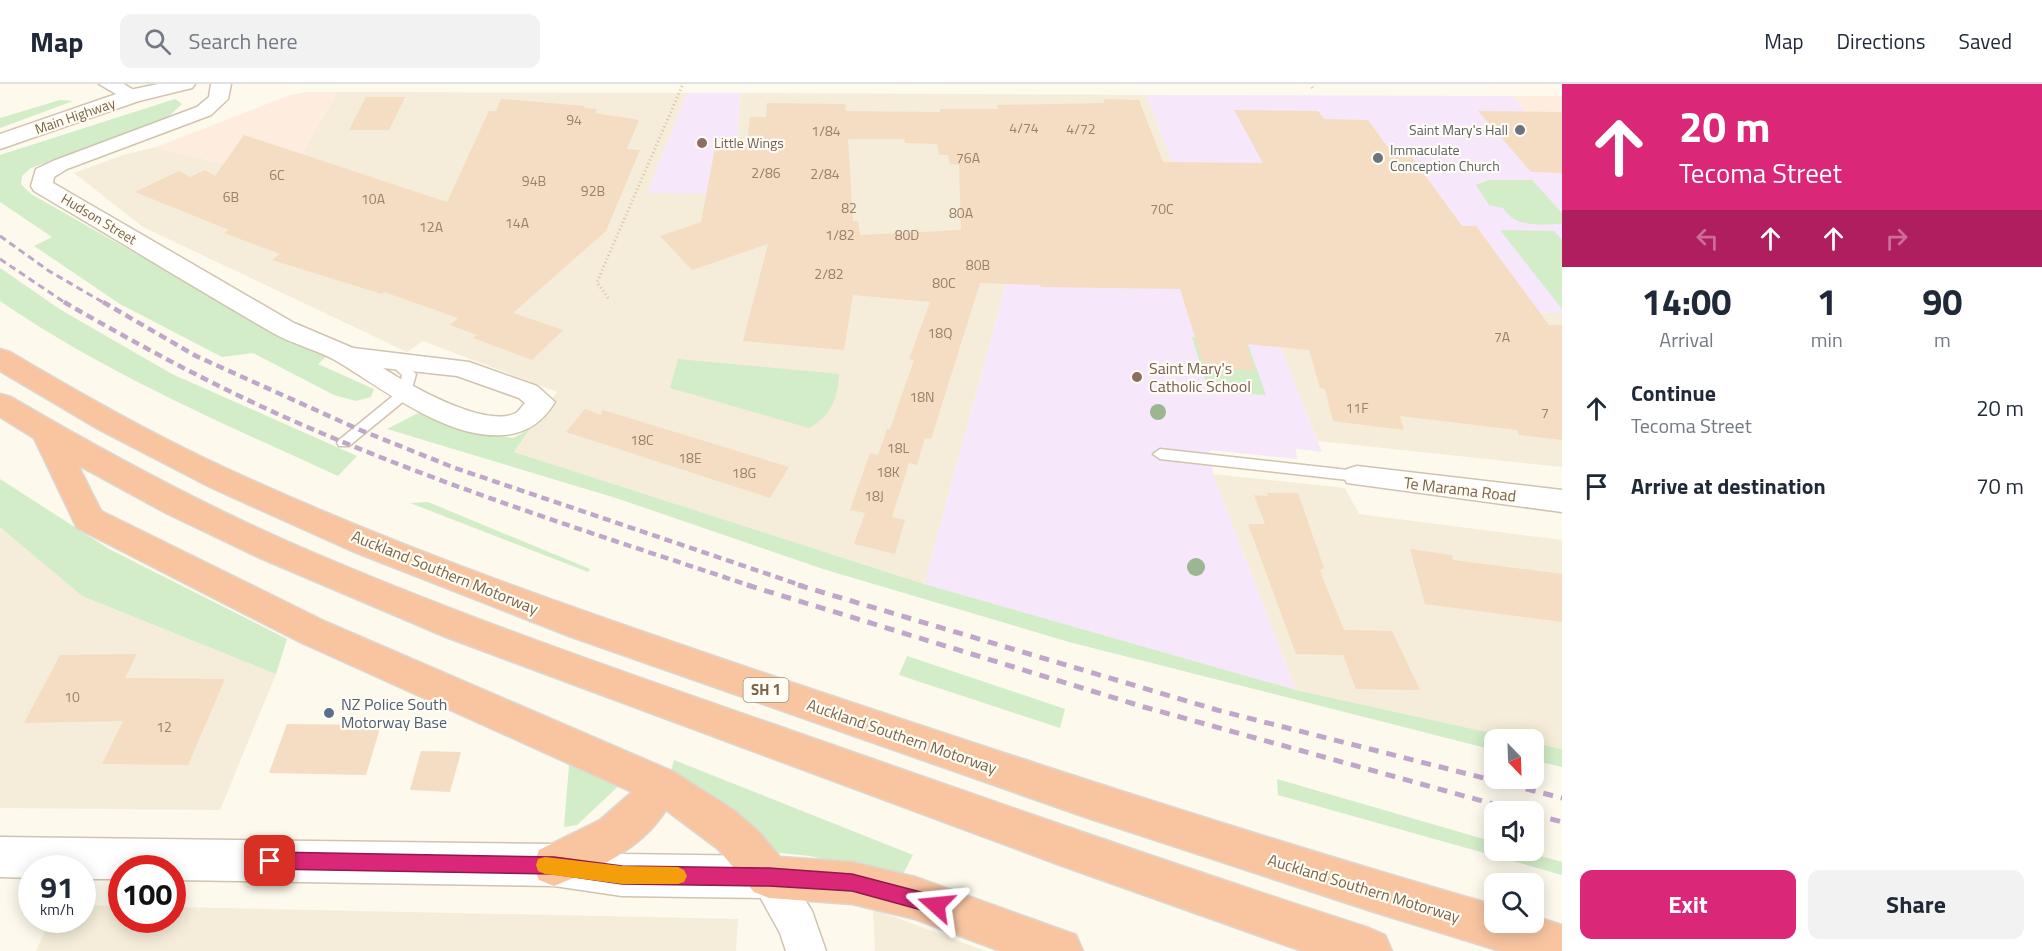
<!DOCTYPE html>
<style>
body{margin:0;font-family:"Titillium Web",sans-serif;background:#f2f2f3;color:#1f2937;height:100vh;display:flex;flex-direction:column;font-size:22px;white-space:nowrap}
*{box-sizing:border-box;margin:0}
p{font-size:20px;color:#747a83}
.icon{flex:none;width:33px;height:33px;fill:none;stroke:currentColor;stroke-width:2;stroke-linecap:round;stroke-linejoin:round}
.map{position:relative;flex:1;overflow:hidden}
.panel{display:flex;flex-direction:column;background:#fff;width:480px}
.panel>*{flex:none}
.hud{background:#db2777;color:#fff;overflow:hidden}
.needle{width:39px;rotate:157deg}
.fabs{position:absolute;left:1484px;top:645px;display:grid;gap:12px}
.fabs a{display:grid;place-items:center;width:60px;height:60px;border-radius:12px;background:#fff;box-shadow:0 3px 15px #0003;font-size:30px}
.speed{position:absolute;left:18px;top:771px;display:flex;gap:12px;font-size:30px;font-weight:700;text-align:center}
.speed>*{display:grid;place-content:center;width:78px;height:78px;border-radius:50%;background:#fff;box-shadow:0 3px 15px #0003;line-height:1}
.speed small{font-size:15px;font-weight:400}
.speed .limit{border:9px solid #d22;background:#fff;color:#111}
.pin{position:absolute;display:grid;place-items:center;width:51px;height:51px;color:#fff;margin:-26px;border-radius:12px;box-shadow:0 3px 9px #0006}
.me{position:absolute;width:66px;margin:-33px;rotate:288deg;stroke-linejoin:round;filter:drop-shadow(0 0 4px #0008)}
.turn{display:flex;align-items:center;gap:21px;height:126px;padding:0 18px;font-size:27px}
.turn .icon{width:78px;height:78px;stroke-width:2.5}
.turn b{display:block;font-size:42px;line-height:51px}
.lanes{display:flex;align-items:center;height:57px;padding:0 18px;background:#0003;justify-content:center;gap:30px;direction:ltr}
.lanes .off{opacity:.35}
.eta{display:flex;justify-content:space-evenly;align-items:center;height:102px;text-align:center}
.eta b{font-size:36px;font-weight:700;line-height:42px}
.button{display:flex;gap:12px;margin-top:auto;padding:12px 18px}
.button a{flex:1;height:69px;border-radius:12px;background:#db2777;color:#fff;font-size:24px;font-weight:700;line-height:69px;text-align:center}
.button a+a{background:#f2f2f3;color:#1f2937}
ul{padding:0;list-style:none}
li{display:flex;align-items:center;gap:18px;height:78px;padding:0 18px}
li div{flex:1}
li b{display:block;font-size:22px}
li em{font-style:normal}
header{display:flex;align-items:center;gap:36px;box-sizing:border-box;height:84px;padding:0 30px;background:#fff;border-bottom:2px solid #e0e1e3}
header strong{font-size:28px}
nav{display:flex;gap:33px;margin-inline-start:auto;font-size:21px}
.search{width:420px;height:54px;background:#f2f2f3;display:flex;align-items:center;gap:15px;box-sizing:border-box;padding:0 21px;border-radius:12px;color:#747a83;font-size:22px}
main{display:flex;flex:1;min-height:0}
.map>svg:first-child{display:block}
.residential{fill:#f5edd9}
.commercial{fill:#feeddf}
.education{fill:#f6e8fa}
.green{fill:#d2edc8}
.building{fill:#f4ddc2;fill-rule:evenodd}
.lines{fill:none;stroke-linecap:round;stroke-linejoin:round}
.service-casing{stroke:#d1c3af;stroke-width:3}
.minor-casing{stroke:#d1c3af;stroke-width:3}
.tertiary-casing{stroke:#d1c3af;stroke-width:3}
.secondary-casing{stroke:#d5c4ad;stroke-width:3}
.motorway-casing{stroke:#ddd7d0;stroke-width:3}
.path{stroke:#dac1a4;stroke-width:3;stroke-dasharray:1 3;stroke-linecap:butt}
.service{fill:#fff;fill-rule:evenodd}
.minor{fill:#fff;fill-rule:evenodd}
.tertiary{fill:#fff;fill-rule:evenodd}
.secondary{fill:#fff;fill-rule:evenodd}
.motorway{fill:#f9c5a1;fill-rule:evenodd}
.rail-far2{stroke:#bfa7ca;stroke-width:3;stroke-dasharray:7 4.5;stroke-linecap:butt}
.rail-far1{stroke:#bfa7ca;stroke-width:4.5;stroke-dasharray:8 5;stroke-linecap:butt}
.rail{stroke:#bfa7ca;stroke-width:5;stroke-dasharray:10 8;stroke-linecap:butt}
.tree{fill:#9cb78f}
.route{fill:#db2777;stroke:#8e194d;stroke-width:1.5}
.slow{fill:#f59e0b}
.worship-dot{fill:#6b7280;stroke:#fffcf3;stroke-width:2}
.education-dot{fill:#8d6e63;stroke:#fffcf3;stroke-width:2}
.service-dot{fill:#5c6f8a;stroke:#fffcf3;stroke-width:2}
.labels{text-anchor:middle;stroke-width:4.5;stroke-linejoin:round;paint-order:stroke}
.far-street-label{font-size:14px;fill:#7b644c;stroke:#fffcf3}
.number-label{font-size:14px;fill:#99826a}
.far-worship-label{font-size:14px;fill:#5b616d;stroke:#fffcf3;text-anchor:end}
.far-education-label{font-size:14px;fill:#785e54;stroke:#fffcf3;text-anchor:start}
.shield{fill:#fffcf3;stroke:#a3927e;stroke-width:1.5}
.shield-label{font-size:15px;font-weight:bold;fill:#7b644c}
.education-label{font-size:16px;fill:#785e54;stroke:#fffcf3;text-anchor:start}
.street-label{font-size:16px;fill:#7b644c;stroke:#fffcf3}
.service-label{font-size:16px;fill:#4e5e75;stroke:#fffcf3;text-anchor:start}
</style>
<header>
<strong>Map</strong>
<div class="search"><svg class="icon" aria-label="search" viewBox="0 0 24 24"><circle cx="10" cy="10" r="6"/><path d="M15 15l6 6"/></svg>Search here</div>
<nav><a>Map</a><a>Directions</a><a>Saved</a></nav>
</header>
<main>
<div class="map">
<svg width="1562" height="867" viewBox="0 0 1562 867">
<rect width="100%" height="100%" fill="#fdf9ec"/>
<g class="residential">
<path d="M337,8l350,1 -40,100h86l8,-100 405,2 61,155 -192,1 -91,333 -410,-132 43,-60 -134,-51 -16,11 -264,-125 -69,-54 49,-18 33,-8 69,17h71z"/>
<path d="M1265,226l297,3v154l-244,-26z"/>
<path d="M1213,390l132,14 14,26 203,26v209l-29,-6v-3l-16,-1 -221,-49z"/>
<path d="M0,443l82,69 194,78 -56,136 -220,-2z"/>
<path d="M83,821l38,1 1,14h50l1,-13 565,12 -2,32h-700l14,-31h32z"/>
<path d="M873,825l112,42h-110z"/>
</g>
<g class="commercial">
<path d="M307,8h30l-41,72h-71l-69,-17 134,-52z"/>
<path d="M1512,12h50v54z"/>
</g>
<g class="education">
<path d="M687,9h54l-8,101 -86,-1z"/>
<path d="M1146,11l366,1 50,54v163l-296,-3 56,142 -26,-3 1,10 -87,-9 3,24 83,216 -372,-106 91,-333 192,-1z"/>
</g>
<g class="green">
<path d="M175,15l7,5 -15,14 -136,50 -9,8 -1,8 10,10 255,145 41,17 -9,8 56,25 -3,8 -15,4 -22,-6 -81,-42 -31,4 -102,-53 -74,-50 -12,-8 18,-9 -52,-35v-47z"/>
<path d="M60,16l13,1 -73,27v-10z"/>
<path d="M1489,96h43l30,33v11c-22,0 -45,5 -59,-16l-14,-3 -13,-20z"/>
<path d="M1500,146l54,1 8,9v69z"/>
<path d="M0,184l61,42 111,64 185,82 -19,20c-116,-53 -233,-103 -338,-175z"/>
<path d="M1192,253l54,2 20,56 -57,-3z"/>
<path d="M678,275l161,15c-1,24 -8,42 -30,54l-139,-40z"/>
<path d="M424,326l52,23 37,5 17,-9 -16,23 410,132 372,106 222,49 -24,1v10l-425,-108 -246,-73 -204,-70 -232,-70z"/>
<path d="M0,395l109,70 178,90 -11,35 -194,-78 -82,-69z"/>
<path d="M428,418l162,67 -2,3 -178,-69z"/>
<path d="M907,572l158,53 -5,19 -161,-53z"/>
<path d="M1533,659l29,6v18l-29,-7z"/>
<path d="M570,669l55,27 -48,45 -13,2z"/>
<path d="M674,676l239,95 -11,21 -92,-20 -39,-4 -13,-21 -28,-22 -60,-34z"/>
<path d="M1277,695l217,63v8l29,1 39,11v13l-284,-80z"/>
</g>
<g class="building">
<path d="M366,13h39l-16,33h-40z"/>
<path d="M501,15l84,7 -1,2 13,1 -2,4 44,7 -12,29 13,1 -34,81 -93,82 50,17 -31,30 -59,-22 4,-3 -27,-10 8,-7 -74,-26 -2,2 -110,-34 8,-6 -56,-21 5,-3 -94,-38 44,-21 11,6 15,-7 10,6 29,-41 203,67 42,-91h7z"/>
<path d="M1103,15l36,1 24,62 100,1 -29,-53 84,1 6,8 44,1 21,29h17l56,77h14l73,99h13v115l-43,-5 -2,-5 -117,-14 4,14 -71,-9 -8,-32 -5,-1 -11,-38 -63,-6 9,26 -50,-1 -25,-80 -139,-2 -1,-2 -60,-2 -49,156 -6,-1 -8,27 -8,-2 -17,54 13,3 -10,34 -41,-10 11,-31 -15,-3 20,-57 8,2 9,-26h3l24,-69 -5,-1 21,-57 -77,-7 -9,55 -101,-9 25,-97 -76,26 -32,-34 41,-14 14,-74 31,1 4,-32h16l1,-14 78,1 1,7 94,1v-3h58l-1,-4 108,-2zM848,55h56l1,4 32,1 2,11h9l2,9 9,1 2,65 -101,5 -2,-14h-5z"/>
<path d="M1478,27l84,1v61l-31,-1z"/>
<path d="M585,325l16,6 2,-5 186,57 -19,31 -204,-66z"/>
<path d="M1267,409h31l26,75 -4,2 1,4 23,56 48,1 28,59 -64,-1 -13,-34 -47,-1 -48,-130h17l-11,-29 14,1z"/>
<path d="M1410,465l42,6 1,5 109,14v48l-137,-18z"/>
<path d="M137,570l-12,24 100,1 -37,86 -86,-1 21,-43 -99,2 36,-68z"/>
<path d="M287,640l94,1 -15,50 -97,-2z"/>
<path d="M421,667l40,1 -11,40 -40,-2z"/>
</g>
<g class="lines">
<defs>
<g id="service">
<path d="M395,274l5,1 16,15 -6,22 -61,50h-10l-2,-3 2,-3 60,-49 3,-16 -14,-13z"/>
<path d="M1160,365l197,22 7,5 -7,5 -197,-22 -7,-5z"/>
</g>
<g id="minor">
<path d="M99,0h25l19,12 -3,4h-14z"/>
<path d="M211,0h20l-3,15 -17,16 -144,54 -13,8 -1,6 241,140 59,25 116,14 68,24 18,16c-12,19 -27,31 -51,33 -55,5 -120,-45 -164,-72 -21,-13 -46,-18 -67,-30 -80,-46 -159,-95 -239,-142l-3,-5 5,-17 17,-8 144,-54 12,-10zM383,284l74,8 62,22 6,5c-3,3 -6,8 -9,10 -31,16 -107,-28 -133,-45z"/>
<path d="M1357,382l205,24v22l-215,-29 -4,-7 4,-7z"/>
<path d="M769,774l14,6 29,47 14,40h-40l-6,-18 -31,-56 6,-13z"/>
</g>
<path id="tertiary" d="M0,753l554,7 68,10 147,2 15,6 7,15 -7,15 -15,6 -147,-2 -68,-10 -382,-6v-12h-50v11h-40v-11h-50v10l-32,-1z"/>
<path id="secondary" d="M158,0h37l-3,4 -53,13 -139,48v-15l125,-43z"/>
<g id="motorway">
<path d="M0,265l10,3c64,38 129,75 196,107 192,91 395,159 596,227 229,77 459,152 692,219v17h39v-6l29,9v26h-62l-129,-40 -286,-94 -516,-181 -217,-85 -142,-64 -112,-58 -98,-58z"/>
<path d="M0,310l11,3c89,52 178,101 273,143 161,71 328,128 494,186 197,69 393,138 591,202l16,7 7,16h-90l-245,-87 -611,-227 -188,-80 -92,-44 -88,-48 23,46 225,111 348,150 61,39 25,22 20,24 72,5 63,15 161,58 7,16h-83l-85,-32 -63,-15 -83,-6 -15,-6 -36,-43 -52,-39c-25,40 -70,59 -112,76l-15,-6 -6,-15 6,-15 61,-30 32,-28 -332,-150 -223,-114 -43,-90 -34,-21z"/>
</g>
</defs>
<use href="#service" class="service-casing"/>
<use href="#minor" class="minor-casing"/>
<use href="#tertiary" class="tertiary-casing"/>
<use href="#secondary" class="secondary-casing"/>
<use href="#motorway" class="motorway-casing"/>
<g class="path">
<path d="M1312,3l2,3"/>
<path d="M608,214l-11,-16 86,-198"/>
</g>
<use href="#service" class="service"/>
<use href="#minor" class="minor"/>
<use href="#tertiary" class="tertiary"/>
<use href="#secondary" class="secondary"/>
<use href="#motorway" class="motorway"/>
<g class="rail-far2">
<path d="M0,152l49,35 57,33"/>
<path d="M0,175l67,45"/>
</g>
<g class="rail-far1">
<path d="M64,218c83,48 167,93 255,130 141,60 288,106 432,154"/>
<path d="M103,218l93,54 164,74 95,38 348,118"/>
</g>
<g class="rail">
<path d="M747,501l397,122 378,105"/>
<path d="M798,501l419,125 345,88"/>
<path d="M1533,730l29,8"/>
</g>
</g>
<g class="tree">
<circle cx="1158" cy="328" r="8"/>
<circle cx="1196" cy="483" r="9"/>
</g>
<path class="route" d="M270,768l284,5 68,9 147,2 83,6 84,22 6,3 3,6 -3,7 -6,2 -84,-23 -83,-5 -147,-2 -68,-10 -284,-5 -6,-2 -3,-6 3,-6z"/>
<path class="slow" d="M545,773l77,9 56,1 6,3 3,6 -3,6 -6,2h-56l-77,-10 -7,-3 -2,-6 2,-6z"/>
<g class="worship-dot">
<circle cx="1520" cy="46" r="6"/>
<circle cx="1378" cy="74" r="6"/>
</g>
<g class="education-dot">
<circle cx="702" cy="59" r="6"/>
<circle cx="1137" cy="293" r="6"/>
</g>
<circle class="service-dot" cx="329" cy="629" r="6"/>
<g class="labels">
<g class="far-street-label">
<text transform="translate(75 32) rotate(-19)" y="5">Main Highway</text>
<text transform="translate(99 135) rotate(31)" y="5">Hudson Street</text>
</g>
<g class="number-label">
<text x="574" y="41">94</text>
<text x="1024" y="49">4/74</text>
<text x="1081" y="50">4/72</text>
<text x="826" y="52">1/84</text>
<text x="968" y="79">76A</text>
<text x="766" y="94">2/86</text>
<text x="825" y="95">2/84</text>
<text x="277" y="96">6C</text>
<text x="534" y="102">94B</text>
<text x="593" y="112">92B</text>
<text x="231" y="118">6B</text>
<text x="373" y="120">10A</text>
<text x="849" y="129">82</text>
<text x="1162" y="130">70C</text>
<text x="961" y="134">80A</text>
<text x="517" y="144">14A</text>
<text x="431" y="148">12A</text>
<text x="840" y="156">1/82</text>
<text x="907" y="156">80D</text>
<text x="978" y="186">80B</text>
<text x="829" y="195">2/82</text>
<text x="944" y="204">80C</text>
<text x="940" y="254">18Q</text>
<text x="1502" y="258">7A</text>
<text x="922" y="318">18N</text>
<text x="1357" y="329">11F</text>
<text x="1545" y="334">7</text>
<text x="642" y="361">18C</text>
<text x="898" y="369">18L</text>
<text x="690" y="379">18E</text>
<text x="888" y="393">18K</text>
<text x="744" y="394">18G</text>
<text x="874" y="417">18J</text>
<text x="72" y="618">10</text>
<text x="164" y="648">12</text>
</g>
<g class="far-worship-label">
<text x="1508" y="51">Saint Mary's Hall</text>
<text x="1390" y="71" text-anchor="start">Immaculate<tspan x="1390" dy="16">Conception Church</tspan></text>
</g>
<g class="far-education-label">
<text x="714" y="64">Little Wings</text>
</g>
<rect class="shield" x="743.5" y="594" width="45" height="24" rx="4.5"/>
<g class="shield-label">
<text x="766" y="611">SH 1</text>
</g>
<g class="education-label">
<text x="1149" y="290">Saint Mary's<tspan x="1149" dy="18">Catholic School</tspan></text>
</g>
<g class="street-label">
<text transform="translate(1460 405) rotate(7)" y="6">Te Marama Road</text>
<text transform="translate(445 488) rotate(22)" y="6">Auckland Southern Motorway</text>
<text transform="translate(902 652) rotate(19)" y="6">Auckland Southern Motorway</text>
<text transform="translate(1364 804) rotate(17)" y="6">Auckland Southern Motorway</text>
</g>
<g class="service-label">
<text x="341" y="626">NZ Police South<tspan x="341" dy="18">Motorway Base</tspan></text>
</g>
</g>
</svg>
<div class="fabs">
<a><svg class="needle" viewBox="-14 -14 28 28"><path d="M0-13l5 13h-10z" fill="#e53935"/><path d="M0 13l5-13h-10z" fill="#747a83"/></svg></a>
<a><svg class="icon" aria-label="sound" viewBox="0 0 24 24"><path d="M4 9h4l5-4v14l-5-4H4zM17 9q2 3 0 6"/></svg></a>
<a><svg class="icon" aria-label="search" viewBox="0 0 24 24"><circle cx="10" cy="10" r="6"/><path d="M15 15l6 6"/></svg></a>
</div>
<div class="speed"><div>91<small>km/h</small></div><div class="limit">100</div></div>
<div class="pin" style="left:270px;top:777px;background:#d93025"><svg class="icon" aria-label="arrive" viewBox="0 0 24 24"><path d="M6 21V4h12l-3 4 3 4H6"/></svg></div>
<svg class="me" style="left:936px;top:821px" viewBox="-20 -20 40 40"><path d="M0-17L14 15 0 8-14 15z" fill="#db2777" stroke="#fff" stroke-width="4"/></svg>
</div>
<section class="panel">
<div class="hud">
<div class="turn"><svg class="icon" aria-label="ahead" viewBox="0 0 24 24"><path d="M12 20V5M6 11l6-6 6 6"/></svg><div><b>20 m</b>Tecoma Street</div></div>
<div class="lanes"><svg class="icon off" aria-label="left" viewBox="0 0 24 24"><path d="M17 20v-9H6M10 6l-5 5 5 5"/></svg><svg class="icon" aria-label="ahead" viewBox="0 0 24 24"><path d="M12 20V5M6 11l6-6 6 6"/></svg><svg class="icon" aria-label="ahead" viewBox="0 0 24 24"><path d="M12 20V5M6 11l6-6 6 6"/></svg><svg class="icon off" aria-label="right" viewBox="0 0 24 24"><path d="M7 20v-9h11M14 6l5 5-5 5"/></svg></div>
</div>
<div class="eta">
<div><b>14:00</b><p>Arrival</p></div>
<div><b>1</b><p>min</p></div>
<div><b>90</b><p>m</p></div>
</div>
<ul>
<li><svg class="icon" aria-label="ahead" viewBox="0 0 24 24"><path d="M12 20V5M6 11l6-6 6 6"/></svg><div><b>Continue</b><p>Tecoma Street</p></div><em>20 m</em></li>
<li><svg class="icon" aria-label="arrive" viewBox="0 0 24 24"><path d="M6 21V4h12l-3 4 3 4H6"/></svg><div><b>Arrive at destination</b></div><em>70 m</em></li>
</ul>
<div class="button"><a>Exit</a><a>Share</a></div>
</section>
</main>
